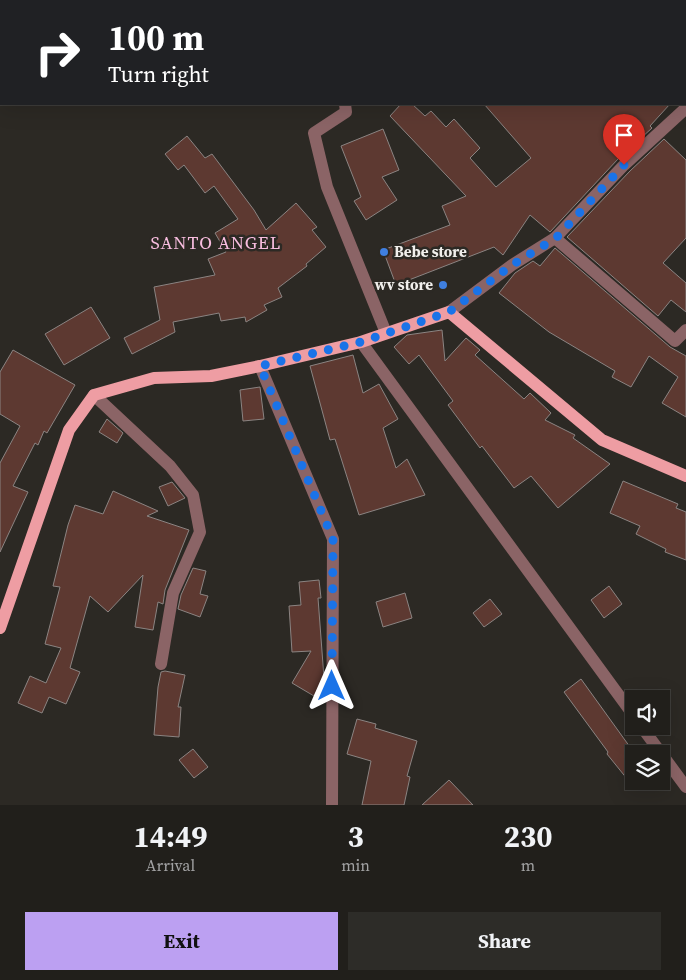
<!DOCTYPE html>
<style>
body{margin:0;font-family:"Source Serif 4",serif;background:#2d2c28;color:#f1f3f6;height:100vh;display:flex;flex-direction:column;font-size:19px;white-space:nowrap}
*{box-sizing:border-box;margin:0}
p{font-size:16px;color:#a2a2a3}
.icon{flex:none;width:28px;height:28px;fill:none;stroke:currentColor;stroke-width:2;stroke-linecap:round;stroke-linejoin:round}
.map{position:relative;height:805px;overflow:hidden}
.panel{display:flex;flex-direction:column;background:#211f1b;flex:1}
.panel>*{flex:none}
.guide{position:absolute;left:0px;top:0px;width:686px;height:105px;box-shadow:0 5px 20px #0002,0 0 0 1px #3e3d3a;background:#202124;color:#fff;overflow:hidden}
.fabs{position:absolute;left:625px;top:690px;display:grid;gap:10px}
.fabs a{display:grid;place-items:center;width:45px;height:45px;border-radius:0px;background:#211f1b;box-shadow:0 5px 20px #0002,0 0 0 1px #3e3d3a;font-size:25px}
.pin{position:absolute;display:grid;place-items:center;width:42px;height:42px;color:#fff;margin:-51px -21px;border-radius:50% 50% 50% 0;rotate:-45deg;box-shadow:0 0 5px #0007}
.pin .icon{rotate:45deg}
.me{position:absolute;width:55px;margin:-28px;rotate:0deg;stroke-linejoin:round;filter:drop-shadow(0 0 4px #0008)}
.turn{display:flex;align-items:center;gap:18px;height:105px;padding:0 25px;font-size:22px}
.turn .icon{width:65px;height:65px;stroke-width:2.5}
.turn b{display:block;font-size:35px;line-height:42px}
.eta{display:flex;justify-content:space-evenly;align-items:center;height:85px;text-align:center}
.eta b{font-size:30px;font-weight:700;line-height:35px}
.button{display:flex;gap:10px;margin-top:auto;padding:10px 25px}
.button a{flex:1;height:58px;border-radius:0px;background:#bca0f2;color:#111;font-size:20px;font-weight:700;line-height:58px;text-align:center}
.button a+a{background:#2d2c28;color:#f1f3f6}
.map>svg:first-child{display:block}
.building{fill:#5d3931;stroke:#8b8482}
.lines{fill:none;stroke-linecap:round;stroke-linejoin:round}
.street{stroke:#8b6466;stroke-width:12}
.primary{stroke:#ee9da3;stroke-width:12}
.route{stroke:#1a73e8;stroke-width:9;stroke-dasharray:0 16.2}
.shop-dot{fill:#3f7fe0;stroke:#2c2924;stroke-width:2}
.labels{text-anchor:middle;stroke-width:5;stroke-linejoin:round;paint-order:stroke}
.poi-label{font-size:15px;font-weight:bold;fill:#f1efec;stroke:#2c2924;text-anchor:start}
.quarter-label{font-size:18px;letter-spacing:1px;fill:#f8bddf;stroke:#2c2924}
</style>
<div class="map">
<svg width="686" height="805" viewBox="0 0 686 805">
<rect width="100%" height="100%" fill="#2c2924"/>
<g class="building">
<path d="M401,104h11l13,12 6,-5 15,16 8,-8 26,29 -10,10 26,29 35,-29 -47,-54h186l-20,22 2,2 -34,31 -68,73 -20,-17 -27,40 -9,-8 -98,38 -13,-35 67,-25 -8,-19 24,-10 -76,-80z"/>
<path d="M383,129l16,41 -17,7 15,23 -31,20 -12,-19 7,-4 -20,-51z"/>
<path d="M187,136l18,22 7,-4 42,56 12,20 30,-27 21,24 -5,3 14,17 -20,17 1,2 -29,22 4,9 -18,8 3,5 -21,12 -1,-5 -24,4 -2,-8 -46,9 2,10 -43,22 -8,-16 36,-18 -6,-33 61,-12 -7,-16 18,-7 -11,-19 23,-14 -24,-33 -9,7 -21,-28 -6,5 -13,-16z"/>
<path d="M664,139l22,21v78l-23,25 23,20v29l-15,-12 -13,16 -91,-79 63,-66z"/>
<path d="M555,248l115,99 16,9v61l-24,-14 16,-26 -29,-21 -18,31 -19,-10 3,-6 -66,-39 -50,-39 16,-20 18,-12 7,5z"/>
<path d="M91,307l19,31 -46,27 -19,-31z"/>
<path d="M442,330l3,31 21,-23 14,12 -5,5 49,44 6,-6 21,20 -6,7 30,15 -2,3 37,26 -52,44 -27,-32 -17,12 -32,-42 -2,2 -32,-43 5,-4 -34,-46 -10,9 -15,-17 13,-12z"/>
<path d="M13,350l62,35 -28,48 -3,-2 -6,14 -3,-2 -22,43 15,6 -28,60v-89l20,-37 -20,-12v-42z"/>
<path d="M353,355l10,38 16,-9 19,35 -15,9 13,40 11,-9 18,36 -66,20 -24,-76 -5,1 -20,-74z"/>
<path d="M260,387l4,32 -21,2 -3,-31z"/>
<path d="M107,419l16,14 -6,10 -18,-11z"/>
<path d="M623,481l55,23 -2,4 10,4v48l-21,-8 1,-3 -30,-15 4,-8 -30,-13z"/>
<path d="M172,482l13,16 -17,8 -9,-19z"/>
<path d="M113,491l45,20 -11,5 42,14 -24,60 -2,14 -5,-2 -5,28 -18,-3 8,-52 -35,37 -18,-16 -20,72 10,4 -14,32 -17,-7 -7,16 -24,-10 12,-27 16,7 15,-35 -16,-4 15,-57 -7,-1 15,-61 7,-20 28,9z"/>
<path d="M193,568l13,3 -6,23 8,2 -8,21 -22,-8 3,-14z"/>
<path d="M319,580l2,18h-3l6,80 -10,18 -22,-13 19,-32 -19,1 -3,-46 12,-1 -2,-23z"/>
<path d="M609,586l13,18 -18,14 -13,-18z"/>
<path d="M405,593l7,25 -29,9 -7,-25z"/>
<path d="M490,599l12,15 -18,13 -11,-14z"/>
<path d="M165,671l20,4 -7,32h3l-2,30 -25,-2 4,-48 3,-15z"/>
<path d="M581,679l54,75 -1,27h2l-4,4 -25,-31 1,-2 -44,-60z"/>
<path d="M357,719l19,5 -1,4 42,13 -10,35 3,1 -6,28h-42l9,-44 -24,-7z"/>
<path d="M193,749l15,18 -14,11 -15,-18z"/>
<path d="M449,780l24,25h-51z"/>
</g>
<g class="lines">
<g class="street">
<path d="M358,1l1,-1"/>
<path d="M345,104l1,8 -32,21 13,54 59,146"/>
<path d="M555,238l120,103 11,-11"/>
<path d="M449,312l63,-47 43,-27 69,-73 62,-57"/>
<path d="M361,342l273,374"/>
<path d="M260,366l73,173 -1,266"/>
<path d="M94,395l76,71 23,29 7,37 -27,61 -12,71"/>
<path d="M641,726l45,61"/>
</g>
<path class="primary" d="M0,628l69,-198 25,-35 60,-17 57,-2 49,-10 101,-24 88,-30 153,128 84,36"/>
</g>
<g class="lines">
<path class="route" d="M332,686l1,-147 -73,-173 101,-24 88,-30 63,-47 44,-27 68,-73"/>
</g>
<g class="shop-dot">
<circle cx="384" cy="252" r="5"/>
<circle cx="443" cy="285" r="5"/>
</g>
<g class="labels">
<g class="poi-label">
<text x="394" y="257">Bebe store</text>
<text x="433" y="290" text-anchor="end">wv store</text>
</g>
<g class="quarter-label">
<text x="216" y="249">SANTO ANGEL</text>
</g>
</g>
</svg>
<div class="fabs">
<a><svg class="icon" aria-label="sound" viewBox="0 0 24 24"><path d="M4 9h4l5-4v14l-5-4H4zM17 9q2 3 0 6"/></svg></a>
<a><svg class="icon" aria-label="layers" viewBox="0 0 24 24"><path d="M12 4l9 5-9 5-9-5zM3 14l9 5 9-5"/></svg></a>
</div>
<div class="pin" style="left:624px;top:165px;background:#d93025"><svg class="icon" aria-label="arrive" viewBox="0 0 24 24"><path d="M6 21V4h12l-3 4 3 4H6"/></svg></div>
<svg class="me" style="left:332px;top:686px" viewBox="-20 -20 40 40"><path d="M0-17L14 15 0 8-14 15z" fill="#1a73e8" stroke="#fff" stroke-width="4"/></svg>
<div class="guide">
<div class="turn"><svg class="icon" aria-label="right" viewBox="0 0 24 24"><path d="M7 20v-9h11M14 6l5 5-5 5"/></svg><div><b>100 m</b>Turn right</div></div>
</div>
</div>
<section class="panel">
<div class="eta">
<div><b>14:49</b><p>Arrival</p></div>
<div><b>3</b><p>min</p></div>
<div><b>230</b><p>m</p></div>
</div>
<div class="button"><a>Exit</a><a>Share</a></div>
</section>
